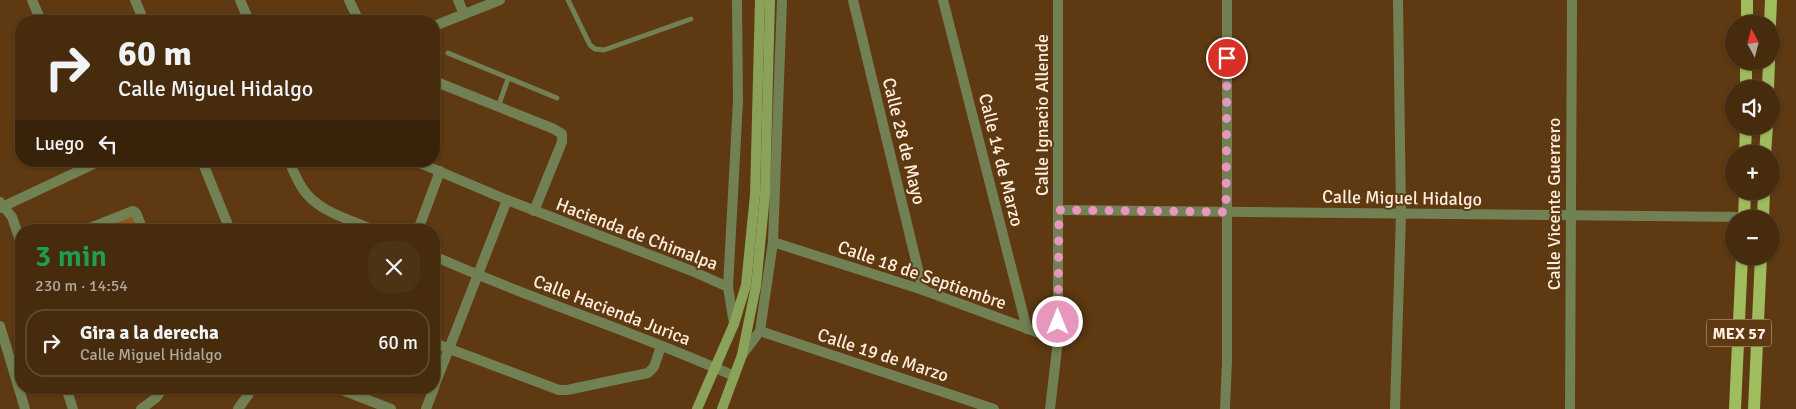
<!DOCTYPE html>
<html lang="es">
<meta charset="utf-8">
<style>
body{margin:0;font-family:Signika,sans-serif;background:#4d3316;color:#f1f3f6;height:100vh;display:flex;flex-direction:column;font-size:19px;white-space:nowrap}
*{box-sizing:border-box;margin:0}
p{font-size:16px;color:#b0a79d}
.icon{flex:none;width:28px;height:28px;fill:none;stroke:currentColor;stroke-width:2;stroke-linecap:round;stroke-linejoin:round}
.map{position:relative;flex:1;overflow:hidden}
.panel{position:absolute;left:15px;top:224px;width:425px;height:170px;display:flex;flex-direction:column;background:#462b0d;border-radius:20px;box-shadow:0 1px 4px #0004,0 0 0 1px #5e472e}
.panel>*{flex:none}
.hud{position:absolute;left:15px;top:15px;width:425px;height:152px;border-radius:20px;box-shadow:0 1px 4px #0004,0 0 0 1px #5e472e;background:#462b0d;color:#f1f3f6;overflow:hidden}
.needle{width:32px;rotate:353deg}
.tools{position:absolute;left:1725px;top:15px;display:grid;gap:10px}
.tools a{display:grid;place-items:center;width:55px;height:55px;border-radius:50%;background:#462b0d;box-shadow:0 1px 4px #0004,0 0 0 1px #5e472e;font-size:25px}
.pin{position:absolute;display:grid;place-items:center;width:42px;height:42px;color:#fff;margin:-21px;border:2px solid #fff;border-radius:50%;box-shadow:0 1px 5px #0007}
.me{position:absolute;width:55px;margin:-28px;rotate:0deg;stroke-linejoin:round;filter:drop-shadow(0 0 4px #0008)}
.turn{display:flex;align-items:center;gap:18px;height:105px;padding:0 20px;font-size:22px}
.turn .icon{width:65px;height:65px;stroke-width:2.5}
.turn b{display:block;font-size:35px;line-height:42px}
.then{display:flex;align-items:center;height:48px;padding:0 20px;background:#0003;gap:10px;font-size:19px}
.round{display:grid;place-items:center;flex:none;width:52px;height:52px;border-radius:20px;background:#4d3316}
.overview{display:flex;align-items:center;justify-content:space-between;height:85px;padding:0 20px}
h1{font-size:30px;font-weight:600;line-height:38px;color:#1e9e55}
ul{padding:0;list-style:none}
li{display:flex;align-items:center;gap:15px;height:68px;margin:0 10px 8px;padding:0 10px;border:2px solid #5e472e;border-radius:20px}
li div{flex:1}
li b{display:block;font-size:19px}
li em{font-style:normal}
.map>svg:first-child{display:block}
.green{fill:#955a19}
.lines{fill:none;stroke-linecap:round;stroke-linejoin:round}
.service{stroke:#728154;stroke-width:5}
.minor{stroke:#728154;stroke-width:10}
.tertiary{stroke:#728154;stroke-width:10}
.secondary{stroke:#8ba25a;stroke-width:10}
.primary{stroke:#9fbc5e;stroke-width:12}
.route{stroke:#e797bd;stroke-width:9;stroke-dasharray:0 16.2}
.labels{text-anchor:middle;stroke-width:4;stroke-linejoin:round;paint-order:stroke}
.shield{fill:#5e3911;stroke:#cfb7a0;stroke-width:1}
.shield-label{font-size:16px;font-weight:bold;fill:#ffedde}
.street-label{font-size:18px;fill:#ffedde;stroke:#5e3911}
</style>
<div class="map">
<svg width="1796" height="409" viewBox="0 0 1796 409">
<rect width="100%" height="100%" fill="#5e3911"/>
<path class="green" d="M133,211l9,19h-57z"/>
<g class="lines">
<g class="service">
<path d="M568,0l22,45 5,4 9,1 87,-31"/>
<path d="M448,53l109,45"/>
<path d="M498,107l10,-28"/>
</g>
<g class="minor">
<path d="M32,0l9,21"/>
<path d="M135,0l9,21"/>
<path d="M240,0l9,21"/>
<path d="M349,0l10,21"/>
<path d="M458,0l6,14"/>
<path d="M853,0l70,290"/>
<path d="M943,0l84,329"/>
<path d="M434,26l66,-26"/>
<path d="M434,81l120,48 8,5v8l-28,69"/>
<path d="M202,161l28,69"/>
<path d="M289,161c4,9 7,17 12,25 14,25 48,33 73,44"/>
<path d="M415,161l92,39 185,71 36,16"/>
<path d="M0,202l12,15 9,26"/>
<path d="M0,208l100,-47"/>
<path d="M1059,210l685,7"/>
<path d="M85,230l48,-19 3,2 7,17"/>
<path d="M418,230l22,-59"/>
<path d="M773,242l150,48 135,50"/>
<path d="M434,256c98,44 202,76 300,120"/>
<path d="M0,326l25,83"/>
<path d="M760,331l234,78"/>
<path d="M434,343l125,47h8l81,-17 6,-6 7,-21"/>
<path d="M434,387l73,-187"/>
<path d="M66,388l7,21"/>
<path d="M337,388l54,21"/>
<path d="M141,409l15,-11 7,-10"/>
<path d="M238,409l15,-21"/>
<path d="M426,409l8,-21"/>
<path d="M1050,409l8,-69v-340"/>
<path d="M1225,409l2,-49v-360"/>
<path d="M1395,409l6,-195 -3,-214"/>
<path d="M1570,409l2,-409"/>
</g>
<g class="tertiary">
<path d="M734,324l-6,-37 10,-186 -1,-101"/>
<path d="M742,355l18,-24 13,-89 9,-242"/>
</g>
<g class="secondary">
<path d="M697,409l37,-85 12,-39 9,-90 5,-195"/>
<path d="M722,409l20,-54 14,-69 9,-91 5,-195"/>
</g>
<g class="primary">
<path d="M1747,24v-24"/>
<path d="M1770,24l1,-24"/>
<path d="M1746,89v-28"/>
<path d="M1768,89l1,-28"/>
<path d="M1745,154l1,-28"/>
<path d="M1765,154l2,-28"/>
<path d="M1744,219l1,-28"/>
<path d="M1763,219l1,-28"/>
<path d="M1735,409l7,-153"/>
<path d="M1754,409l7,-153"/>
</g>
</g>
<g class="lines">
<path class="route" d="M1058,322l1,-112 167,2 1,-154"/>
</g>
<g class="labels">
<rect class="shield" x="1706.5" y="319.5" width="65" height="27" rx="4"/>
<g class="shield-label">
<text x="1739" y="339">MEX 57</text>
</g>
<g class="street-label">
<text transform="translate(1042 115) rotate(-90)" y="6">Calle Ignacio Allende</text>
<text transform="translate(904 141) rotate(76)" y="6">Calle 28 de Mayo</text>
<text transform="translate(1001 160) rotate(76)" y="6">Calle 14 de Marzo</text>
<text transform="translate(1402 198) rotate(1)" y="6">Calle Miguel Hidalgo</text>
<text transform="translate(1554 204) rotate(-90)" y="6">Calle Vicente Guerrero</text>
<text transform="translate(637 234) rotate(21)" y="6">Hacienda de Chimalpa</text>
<text transform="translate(922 275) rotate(19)" y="6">Calle 18 de Septiembre</text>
<text transform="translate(612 310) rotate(21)" y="6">Calle Hacienda Jurica</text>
<text transform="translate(883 355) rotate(18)" y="6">Calle 19 de Marzo</text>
</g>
</g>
</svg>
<div class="tools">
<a><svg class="needle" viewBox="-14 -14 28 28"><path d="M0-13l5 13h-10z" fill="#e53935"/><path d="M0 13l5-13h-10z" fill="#b0a79d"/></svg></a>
<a><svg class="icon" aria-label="sound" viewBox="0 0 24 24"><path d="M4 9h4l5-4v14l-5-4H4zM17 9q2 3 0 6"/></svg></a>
<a>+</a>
<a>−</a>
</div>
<div class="pin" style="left:1227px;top:58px;background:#d93025"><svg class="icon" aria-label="arrive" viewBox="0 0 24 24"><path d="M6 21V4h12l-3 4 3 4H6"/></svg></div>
<svg class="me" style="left:1058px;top:322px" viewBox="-20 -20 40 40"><circle r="17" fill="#e797bd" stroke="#fff" stroke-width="3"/><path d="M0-11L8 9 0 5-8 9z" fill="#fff"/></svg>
<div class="hud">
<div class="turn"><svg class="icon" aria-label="right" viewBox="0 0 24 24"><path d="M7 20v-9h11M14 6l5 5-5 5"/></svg><div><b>60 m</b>Calle Miguel Hidalgo</div></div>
<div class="then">Luego<svg class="icon" aria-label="left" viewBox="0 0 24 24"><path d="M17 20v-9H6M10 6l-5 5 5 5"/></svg></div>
</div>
<section class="panel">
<div class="overview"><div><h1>3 min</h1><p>230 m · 14:54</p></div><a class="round"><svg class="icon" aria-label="close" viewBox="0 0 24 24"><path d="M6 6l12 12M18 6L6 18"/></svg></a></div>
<ul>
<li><svg class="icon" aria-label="right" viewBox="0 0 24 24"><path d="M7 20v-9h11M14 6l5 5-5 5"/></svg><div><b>Gira a la derecha</b><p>Calle Miguel Hidalgo</p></div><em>60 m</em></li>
</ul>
</section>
</div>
